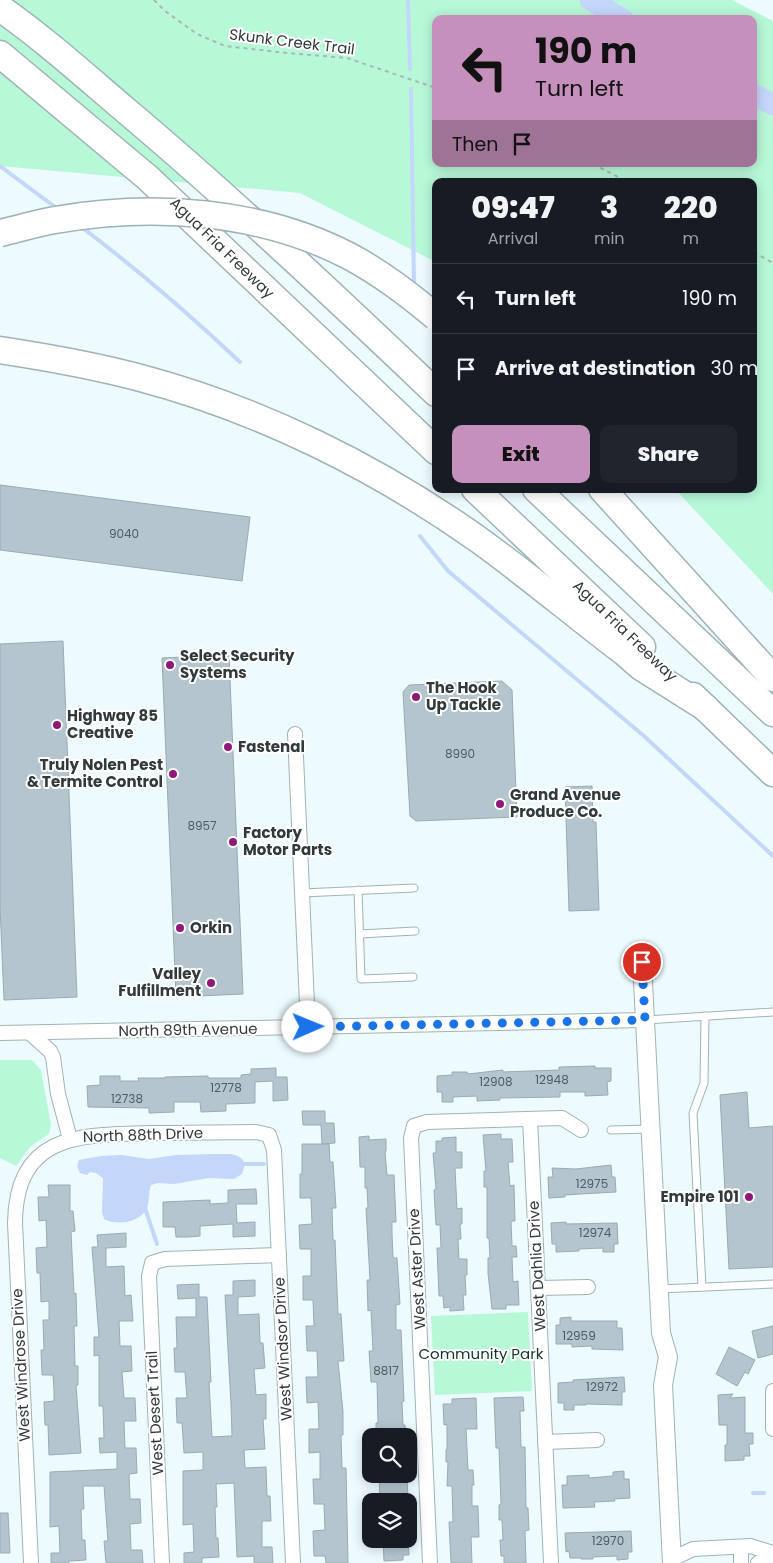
<!DOCTYPE html>
<style>
body{margin:0;font-family:Poppins,sans-serif;background:#20242c;color:#f1f3f6;height:100vh;display:flex;flex-direction:column;font-size:19px;white-space:nowrap}
*{box-sizing:border-box;margin:0}
p{font-size:16px;color:#9ea1a6}
.icon{flex:none;width:28px;height:28px;fill:none;stroke:currentColor;stroke-width:2;stroke-linecap:round;stroke-linejoin:round}
.map{position:relative;flex:1;overflow:hidden}
.details{position:absolute;left:432px;top:178px;width:325px;height:315px;display:flex;flex-direction:column;background:#171b24;border-radius:10px;box-shadow:0 2px 12px #0003}
.details>*{flex:none}
.hud{position:absolute;left:432px;top:15px;width:325px;height:152px;border-radius:10px;box-shadow:0 2px 12px #0003;background:#c690bc;color:#111;overflow:hidden}
.tools{position:absolute;left:362px;top:1428px;display:grid;gap:10px}
.tools a{display:grid;place-items:center;width:55px;height:55px;border-radius:10px;background:#171b24;box-shadow:0 2px 12px #0003;font-size:25px}
.pin{position:absolute;display:grid;place-items:center;width:42px;height:42px;color:#fff;margin:-21px;border:2px solid #fff;border-radius:50%;box-shadow:0 1px 5px #0007}
.me{position:absolute;width:55px;margin:-28px;rotate:89deg;stroke-linejoin:round;filter:drop-shadow(0 0 4px #0008)}
.turn{display:flex;align-items:center;gap:18px;height:105px;padding:0 20px;font-size:22px}
.turn .icon{width:65px;height:65px;stroke-width:2.5}
.turn b{display:block;font-size:35px;line-height:42px}
.then{display:flex;align-items:center;height:48px;padding:0 20px;background:#0003;gap:10px;font-size:19px}
.eta{display:flex;justify-content:space-evenly;align-items:center;height:85px;text-align:center}
.eta b{font-size:30px;font-weight:800;line-height:35px}
.cta{display:flex;gap:10px;margin-top:auto;padding:10px 20px}
.cta a{flex:1;height:58px;border-radius:10px;background:#c690bc;color:#111;font-size:20px;font-weight:800;line-height:58px;text-align:center}
.cta a+a{background:#20242c;color:#f1f3f6}
ul{padding:0;list-style:none}
li{display:flex;align-items:center;gap:15px;height:70px;padding:0 20px;border-top:1px solid #363941}
li div{flex:1}
li b{display:block;font-size:19px}
li em{font-style:normal}
.map>svg:first-child{display:block}
.green{fill:#b7f8d7;fill-rule:evenodd}
.water{fill:#c4d6fa}
.lines{fill:none;stroke-linecap:round;stroke-linejoin:round}
.stream{stroke:#c4d6fa;stroke-width:4}
.river{stroke:#c4d6fa;stroke-width:21}
.building{fill:#b4c5d0;stroke:#9aaab5}
.service-casing{stroke:#9eb3b8;stroke-width:9}
.minor-casing{stroke:#9eb3b8;stroke-width:16}
.tertiary-casing{stroke:#9eb3b8;stroke-width:20}
.motorway-casing{stroke:#9eb3b8;stroke-width:29}
.path{stroke:#aab6b9;stroke-width:2;stroke-dasharray:4 4;stroke-linecap:butt}
.service{stroke:#fff;stroke-width:7}
.minor{stroke:#fff;stroke-width:14}
.tertiary{stroke:#fff;stroke-width:18}
.motorway{stroke:#fff;stroke-width:26}
.motorway-bridge-casing{stroke:#9eb3b8;stroke-width:29;stroke-linecap:butt}
.motorway-bridge{stroke:#fff;stroke-width:26}
.route{stroke:#1a73e8;stroke-width:9;stroke-dasharray:0 16.2}
.poi-dot{fill:#911876;stroke:#fff;stroke-width:2}
.labels{text-anchor:middle;stroke-width:4;stroke-linejoin:round;paint-order:stroke}
.number-label{font-size:12px;fill:#515c60}
.street-label{font-size:15px;fill:#30393b;stroke:#fff}
.poi-label{font-size:15px;font-weight:bold;fill:#30393b;stroke:#fff;text-anchor:start}
.park-label{font-size:15px;fill:#133426;stroke:#fff}
</style>
<div class="map">
<svg width="773" height="1563" viewBox="0 0 773 1563">
<rect width="100%" height="100%" fill="#edfbfe"/>
<g class="green">
<path d="M0,0h732l41,21v573l-98,-105h79v-308h-318v81l-136,-69 -300,-27zM436,19h318v145h-318z"/>
<path d="M0,1060h32l9,10 10,55 -2,9 -18,12 -15,20 -16,-8z"/>
<path d="M528,1312l4,79 -97,4 -4,-79z"/>
</g>
<path class="water" d="M212,1154c13,1 27,-4 33,10l-3,10 -8,5 -25,-1 -35,6 -16,-1 -7,2c-3,8 -1,16 -4,23 -7,15 -30,18 -43,11l-2,-7 1,-34 -7,-5 -6,-1 -3,3 -7,-2 -3,-7 2,-6 22,-4 21,-1 27,4 27,-4z"/>
<g class="lines">
<g class="stream">
<path d="M408,0l2,69"/>
<path d="M411,89l3,197"/>
<path d="M0,166l59,44"/>
<path d="M80,226c56,42 109,88 160,136"/>
<path d="M420,536l28,35 196,165 129,120"/>
<path d="M242,1164h22"/>
<path d="M145,1208l12,36"/>
<path d="M753,1493h11"/>
</g>
<g class="river">
<path d="M590,0l33,19"/>
<path d="M754,94l19,11"/>
</g>
</g>
<g class="building">
<path d="M0,485l250,32 -8,64 -242,-31z"/>
<path d="M63,641l14,356 -73,3 -4,-93v-263z"/>
<path d="M229,655l14,339 -67,3 -14,-339z"/>
<path d="M502,681l10,9 5,127 -101,4 -6,-5 -7,-124 6,-7z"/>
<path d="M592,786l1,36h3l3,88 -30,1 -4,-124z"/>
<path d="M595,1066v2h16v13l-4,1 1,13 -23,1v-4h-25v5l-60,1v2l-23,1v-5l-24,1v5h-11v-10h-5v-16l15,-1v-3h15l1,2 35,-4v2l56,-2v-3z"/>
<path d="M276,1068v9h11l1,23 -15,1v-20l-18,1v21l-29,1v7l-25,1 -1,-10h-26v10l-25,1v-5l-61,-1 -1,-21 13,-1v-9h20v5h19l-1,-3h27v-1l43,-1v2h33v-3l10,-1v-5z"/>
<path d="M747,1092l2,36 24,-2v141l-44,2 -9,-174z"/>
<path d="M302,1111h23v12h9l1,20 -13,1 -1,-19h-18z"/>
<path d="M501,1134v5h11l1,23h-5l2,24 4,-1 1,36h-4l1,25h4l1,11h-5l1,25 5,-1 1,24h-13v4h-14l-4,-36v-15h2l-1,-20h-2v-51h-3v-16h2l-3,-36z"/>
<path d="M369,1136v4l17,-1v12l-1,1 2,23h7l2,47h-4v12l1,24h4l3,46 -4,1v25h5l3,71 -2,1 1,23h2l1,11h-30v-13h2l-1,-41h-6l-1,-16 -1,-15h4l-2,-41 -3,1 -1,-31h3l-4,-72h2l-1,-20h-2v-21h-5l-1,-30z"/>
<path d="M456,1137v15h6v16h-7l2,41 5,-1v16h-2l1,15h-3l1,20h8v16h-2l1,20h-3l1,15 -14,1v-4l-6,1 -1,-12h-4l-2,-48h4l-1,-23h-4l-2,-35 2,-1 -3,-36h3v-12h6v-3z"/>
<path d="M302,1144h27l1,18h3l3,46h-4l1,32h2l3,74h3l3,47h-6l5,51v23h-2l1,33h4l2,95h-22l-1,-7h-11l-1,-25 12,-1 -1,-26h-10l-1,-25h7v-27l-11,1v-24h10l-1,-27 -11,1 -1,-26h12l-1,-26h-10l-1,-25h8l-1,-26h-10v-24h8v-27h-11l-1,-24 13,-1 -1,-26h-11v-24h2z"/>
<path d="M611,1165l1,12h3l1,15 -36,2 -15,1v2l-16,1 -1,-21h5l-1,-9 24,1z"/>
<path d="M48,1185h22v26h3l2,20 -4,1 3,62 2,-1 1,33h-3l1,40h3v19h-2l5,68 -32,2 -1,-30h-3l-1,-23 10,-1v-11l-1,-15h-11l-1,-25h3l-1,-30h6v-19l-8,1 -1,-29h-3l-1,-25 11,-1 -1,-27 -7,1 -1,-24h11z"/>
<path d="M256,1189l1,15h-21l1,19 18,-1v14l-22,1v-13l-33,2v10l-12,1h-12l-1,-10h-12v-25l47,-2v4l18,-1v-13z"/>
<path d="M566,1222v2l51,-1 1,21h-4v8h-11v-4l-24,1v2l-23,1v-8h-4l-1,-21z"/>
<path d="M126,1233v14l-20,1v19l18,-1 1,30 6,-1 2,26h-14l1,25h11l1,25 -10,1 2,26h11l1,23h-12l1,27h11l1,25 -8,1 1,25h10l1,24 -11,1 1,26h11l1,13h-37l-2,-22h4l-4,-55h-21l1,23h-3l1,31h3l1,20 -17,1v2h-18v-10h9l-1,-27 -9,1v-55l67,-3v-17l-17,1 -1,-15h5l-1,-32h-4v-51l-5,1v-19h5l-7,-90h6l-1,-12z"/>
<path d="M255,1280v16l-17,1v18l21,-1 1,29h3l2,25 -11,1 2,26 10,-1v25h-3l2,30 -21,1 1,18 21,-1 1,29h3l1,25h-9v26h10l1,16h-19v-7l-17,1 -3,-74 -18,1 1,23h-2l1,31h2l1,19 -17,1v5h-18v-10l10,-1 -1,-28 -10,1v-54l20,-1v-18l-19,1 -2,-30h-5l-1,-25h11l-2,-26h-10l-1,-24h3l-1,-31h20v-19l-18,1 -1,-14 22,-1v13h8l4,85h-2l3,55 18,-1h2l-1,-32 -6,-109h8v-14z"/>
<path d="M571,1317v4h46v7h5l1,22 -31,-1v-3l-20,1v-3h-16v-19h4v-7z"/>
<path d="M773,1326v28l-15,4 -6,-27z"/>
<path d="M729,1347l26,13 -7,14 -3,-2 -8,14 -21,-12z"/>
<path d="M624,1377l1,15h-3v13l-36,-1v1h-12v5h-10v-7h-6v-20l15,-1v-2z"/>
<path d="M733,1394l-3,4 15,-1v36h8v11h-4l1,12h-6v4l-19,1v-16h2v-20h-8l-1,-30z"/>
<path d="M523,1397l1,14h-4l1,36h4l1,61h2l1,22 -4,1 1,32h-22v-7h-3l-1,-16h3l-1,-20h-3v-15l2,-1 -2,-56h-3l-2,-50z"/>
<path d="M476,1398l1,31h-11l2,41h5l1,15h-2v21h6l1,31h-8l1,26h-21l-2,-41h4l-1,-36h-5l1,-24h-2v-12h1v-26l-3,1 -1,-21h9v-5z"/>
<path d="M624,1471v8h5l1,19 -16,1 1,2 -21,1 1,5 -32,1 -1,-23h5v-9l22,-1v3l24,-2v-4z"/>
<path d="M379,1474h28l1,27h-28z"/>
<path d="M0,1513h8l2,40h-10z"/>
<path d="M631,1531l1,21h-4v7l-11,1v-4l-24,1v2h-12v-1h-11l-1,-7 -3,1 -1,-19z"/>
<path d="M383,1539h25l1,16h-6v5l-19,1z"/>
</g>
<g class="lines">
<defs>
<g id="service">
<path d="M358,890l3,89 52,-2"/>
<path d="M302,893l112,-5"/>
<path d="M360,934l55,-3"/>
<path d="M646,1020l127,-8"/>
<path d="M611,1130l39,-1"/>
<path d="M702,1287l-9,-174 11,-30 1,-67"/>
<path d="M659,1289l114,-5"/>
</g>
<g id="minor">
<path d="M295,734l13,293"/>
<path d="M0,1033l645,-13"/>
<path d="M30,1033l20,18 3,6 5,37 12,45"/>
<path d="M530,1119l21,444"/>
<path d="M538,1288l50,-1"/>
<path d="M773,1391v38"/>
<path d="M545,1442l52,-2"/>
<path d="M741,1547v16"/>
<path d="M672,1559l21,-10 57,-3 23,7"/>
<path d="M31,1563l-16,-340c1,-91 67,-88 138,-90 34,0 69,-1 103,-1l13,3 5,15 19,413"/>
<path d="M162,1563l-13,-287 3,-13 13,-4 114,-4"/>
<path d="M430,1563l-19,-425 3,-12 13,-4 135,-4 19,12"/>
<path d="M758,1563l15,-6"/>
</g>
<path id="tertiary" d="M642,962l19,371 7,24 -5,28 9,178"/>
<g id="motorway">
<path d="M0,8c43,30 83,66 123,100 108,91 211,188 313,285"/>
<path d="M0,54l148,124 288,273"/>
<path d="M0,350c46,7 92,15 137,27 122,32 239,90 342,163 50,36 97,76 146,113l16,14 65,41"/>
<path d="M475,489l167,158"/>
<path d="M536,489l237,224"/>
<path d="M602,489l171,189"/>
<path d="M693,696l80,77"/>
</g>
</defs>
<use href="#service" class="service-casing"/>
<use href="#minor" class="minor-casing"/>
<use href="#tertiary" class="tertiary-casing"/>
<use href="#motorway" class="motorway-casing"/>
<g class="path">
<path d="M154,0l11,11 32,23 28,12 62,7 60,5 89,30"/>
<path d="M593,164l33,17"/>
<path d="M754,252l19,11"/>
</g>
<use href="#service" class="service"/>
<use href="#minor" class="minor"/>
<use href="#tertiary" class="tertiary"/>
<use href="#motorway" class="motorway"/>
<defs>
<path id="motorway-bridge" d="M0,233c18,-4 37,-10 55,-13 98,-17 205,-10 294,36 32,17 59,38 87,61"/>
</defs>
<use href="#motorway-bridge" class="motorway-bridge-casing"/>
<use href="#motorway-bridge" class="motorway-bridge"/>
</g>
<g class="lines">
<path class="route" d="M308,1027l337,-7 -3,-58"/>
</g>
<g class="poi-dot">
<circle cx="170" cy="665" r="5"/>
<circle cx="416" cy="697" r="5"/>
<circle cx="57" cy="725" r="5"/>
<circle cx="228" cy="747" r="5"/>
<circle cx="173" cy="774" r="5"/>
<circle cx="500" cy="804" r="5"/>
<circle cx="233" cy="842" r="5"/>
<circle cx="180" cy="928" r="5"/>
<circle cx="211" cy="983" r="5"/>
<circle cx="749" cy="1197" r="5"/>
</g>
<g class="labels">
<g class="number-label">
<text x="124" y="538">9040</text>
<text x="460" y="758">8990</text>
<text x="202" y="830">8957</text>
<text x="552" y="1084">12948</text>
<text x="496" y="1086">12908</text>
<text x="226" y="1092">12778</text>
<text x="127" y="1103">12738</text>
<text x="592" y="1188">12975</text>
<text x="595" y="1237">12974</text>
<text x="579" y="1340">12959</text>
<text x="386" y="1375">8817</text>
<text x="602" y="1391">12972</text>
<text x="608" y="1545">12970</text>
</g>
<g class="street-label">
<text transform="translate(292 42) rotate(7)" y="5">Skunk Creek Trail</text>
<text transform="translate(222 248) rotate(44)" y="5">Agua Fria Freeway</text>
<text transform="translate(625 631) rotate(44)" y="5">Agua Fria Freeway</text>
<text transform="translate(188 1030) rotate(-1)" y="5">North 89th Avenue</text>
<text transform="translate(143 1135) rotate(-2)" y="5">North 88th Drive</text>
<text transform="translate(537 1266) rotate(-93)" y="5">West Dahlia Drive</text>
<text transform="translate(417 1269) rotate(-93)" y="5">West Aster Drive</text>
<text transform="translate(283 1349) rotate(-93)" y="5">West Windsor Drive</text>
<text transform="translate(21 1365) rotate(-93)" y="5">West Windrose Drive</text>
<text transform="translate(155 1413) rotate(-93)" y="5">West Desert Trail</text>
</g>
<g class="poi-label">
<text x="180" y="661">Select Security<tspan x="180" dy="17">Systems</tspan></text>
<text x="426" y="693">The Hook<tspan x="426" dy="17">Up Tackle</tspan></text>
<text x="67" y="721">Highway 85<tspan x="67" dy="17">Creative</tspan></text>
<text x="238" y="752">Fastenal</text>
<text x="163" y="770" text-anchor="end">Truly Nolen Pest<tspan x="163" dy="17">&amp; Termite Control</tspan></text>
<text x="510" y="800">Grand Avenue<tspan x="510" dy="17">Produce Co.</tspan></text>
<text x="243" y="838">Factory<tspan x="243" dy="17">Motor Parts</tspan></text>
<text x="190" y="933">Orkin</text>
<text x="201" y="979" text-anchor="end">Valley<tspan x="201" dy="17">Fulfillment</tspan></text>
<text x="739" y="1202" text-anchor="end">Empire 101</text>
</g>
<g class="park-label">
<text x="481" y="1359">Community Park</text>
</g>
</g>
</svg>
<div class="tools">
<a><svg class="icon" aria-label="search" viewBox="0 0 24 24"><circle cx="10" cy="10" r="6"/><path d="M15 15l6 6"/></svg></a>
<a><svg class="icon" aria-label="layers" viewBox="0 0 24 24"><path d="M12 4l9 5-9 5-9-5zM3 14l9 5 9-5"/></svg></a>
</div>
<div class="pin" style="left:642px;top:962px;background:#d93025"><svg class="icon" aria-label="arrive" viewBox="0 0 24 24"><path d="M6 21V4h12l-3 4 3 4H6"/></svg></div>
<svg class="me" style="left:308px;top:1027px" viewBox="-20 -20 40 40"><circle r="19" fill="#fff"/><path d="M0-13L10 11 0 6-10 11z" fill="#1a73e8"/></svg>
<div class="hud">
<div class="turn"><svg class="icon" aria-label="left" viewBox="0 0 24 24"><path d="M17 20v-9H6M10 6l-5 5 5 5"/></svg><div><b>190 m</b>Turn left</div></div>
<div class="then">Then<svg class="icon" aria-label="arrive" viewBox="0 0 24 24"><path d="M6 21V4h12l-3 4 3 4H6"/></svg></div>
</div>
<section class="details">
<div class="eta">
<div><b>09:47</b><p>Arrival</p></div>
<div><b>3</b><p>min</p></div>
<div><b>220</b><p>m</p></div>
</div>
<ul>
<li><svg class="icon" aria-label="left" viewBox="0 0 24 24"><path d="M17 20v-9H6M10 6l-5 5 5 5"/></svg><div><b>Turn left</b></div><em>190 m</em></li>
<li><svg class="icon" aria-label="arrive" viewBox="0 0 24 24"><path d="M6 21V4h12l-3 4 3 4H6"/></svg><div><b>Arrive at destination</b></div><em>30 m</em></li>
</ul>
<div class="cta"><a>Exit</a><a>Share</a></div>
</section>
</div>
